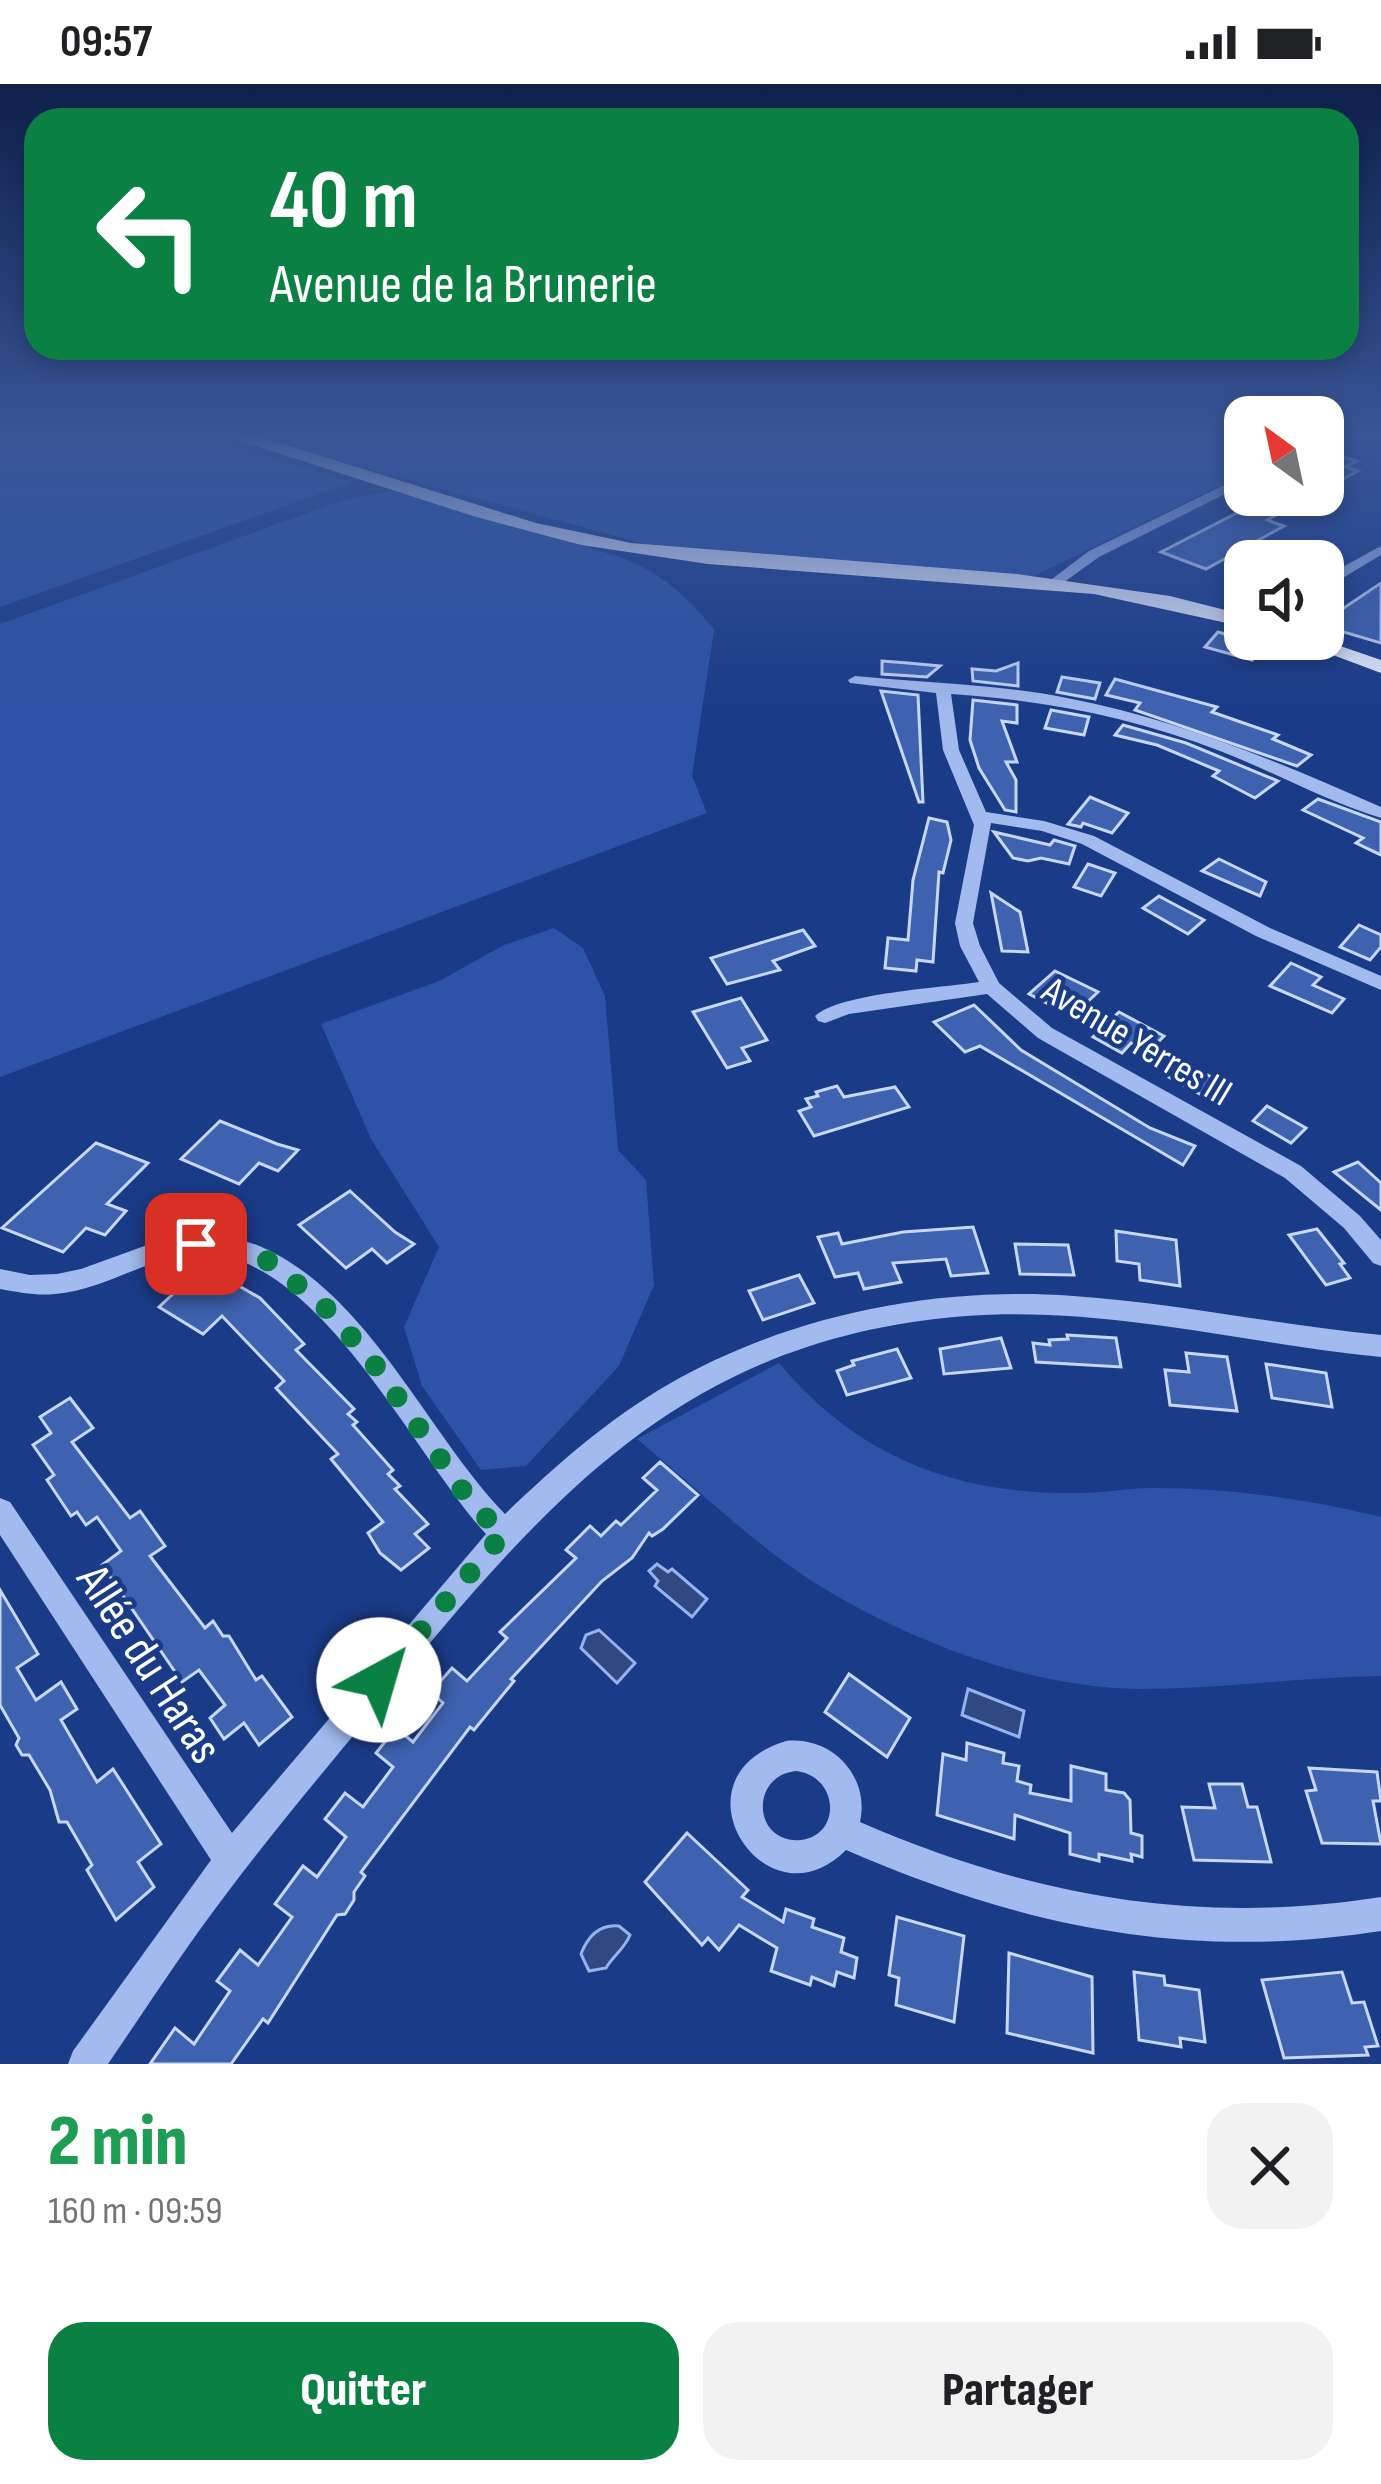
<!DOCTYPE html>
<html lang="fr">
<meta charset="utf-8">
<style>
body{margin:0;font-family:"Sofia Sans Condensed",sans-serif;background:#f2f2f2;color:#202124;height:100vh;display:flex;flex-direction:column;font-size:45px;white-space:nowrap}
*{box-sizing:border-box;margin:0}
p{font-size:39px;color:#757577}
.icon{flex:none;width:66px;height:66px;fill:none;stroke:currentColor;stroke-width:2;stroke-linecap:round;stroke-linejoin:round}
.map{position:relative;height:1980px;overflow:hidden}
.panel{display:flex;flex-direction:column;background:#fff;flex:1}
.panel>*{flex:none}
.hud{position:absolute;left:24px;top:24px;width:1335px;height:252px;border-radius:36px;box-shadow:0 6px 18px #0003;background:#0b8043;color:#fff;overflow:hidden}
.needle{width:78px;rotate:327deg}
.fabs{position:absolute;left:1224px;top:312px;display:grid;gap:24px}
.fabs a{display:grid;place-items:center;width:120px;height:120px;border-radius:24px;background:#fff;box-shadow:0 6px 18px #0003;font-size:60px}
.pin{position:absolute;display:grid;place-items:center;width:102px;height:102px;color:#fff;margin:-51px;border-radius:24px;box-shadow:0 6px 18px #0006}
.me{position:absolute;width:132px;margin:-66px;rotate:39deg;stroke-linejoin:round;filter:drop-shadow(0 0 9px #0008)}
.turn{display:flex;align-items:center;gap:42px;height:252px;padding:0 48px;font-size:54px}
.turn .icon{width:156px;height:156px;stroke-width:2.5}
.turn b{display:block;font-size:84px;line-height:102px}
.round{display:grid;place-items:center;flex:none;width:126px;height:126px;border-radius:36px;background:#f2f2f2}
.overview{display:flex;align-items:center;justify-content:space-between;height:204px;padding:0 48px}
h1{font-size:72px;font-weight:800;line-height:90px;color:#1e9e55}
.cta{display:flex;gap:24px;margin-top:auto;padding:24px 48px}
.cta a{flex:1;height:138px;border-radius:36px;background:#0b8043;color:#fff;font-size:48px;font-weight:800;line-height:138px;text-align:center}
.cta a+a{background:#f2f2f2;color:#202124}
.status{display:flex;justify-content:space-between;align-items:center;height:84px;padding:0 60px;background:#fff;direction:ltr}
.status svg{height:33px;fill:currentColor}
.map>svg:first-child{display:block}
.green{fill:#2c53a7}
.water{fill:#304982;stroke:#95b3ef;stroke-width:3}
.building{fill:#3e62b0;stroke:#c8d7f9;stroke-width:3}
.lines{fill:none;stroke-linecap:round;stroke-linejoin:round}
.minor{fill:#a2baed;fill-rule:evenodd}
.major{fill:#e8eeff;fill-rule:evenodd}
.route{stroke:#0b8043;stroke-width:21;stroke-dasharray:0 37.8}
.labels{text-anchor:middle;stroke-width:9;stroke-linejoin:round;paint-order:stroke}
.street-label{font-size:39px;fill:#fff;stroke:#1a3b88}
.near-street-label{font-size:48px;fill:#fff;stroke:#1a3b88}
</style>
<div class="status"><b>09:57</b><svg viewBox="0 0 49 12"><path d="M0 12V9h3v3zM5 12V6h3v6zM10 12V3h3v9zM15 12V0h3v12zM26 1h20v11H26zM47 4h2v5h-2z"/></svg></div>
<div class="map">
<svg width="1381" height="1980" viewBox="0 0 1381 1980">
<rect width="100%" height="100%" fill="#1a3b88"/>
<g class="green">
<path d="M0,350h191l162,48 -353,125z"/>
<path d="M241,350h1004v39l-217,106 -339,-23z"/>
<path d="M394,407l226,66c41,16 67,38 94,73l-22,146 15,37 -707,264v-453l344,-124z"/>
<path d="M554,844l29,20 22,48 13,154 28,30 8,105 -35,81 -93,100 -45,4 -59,-84 -18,-59 35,-80 -68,-108 -50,-115 118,-43 65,-36z"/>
<path d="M779,1279c79,95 178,132 301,130 24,0 49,-5 73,-5 75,0 155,11 228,29v159c-79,1 -159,13 -238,13 -111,-1 -226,-45 -320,-101 -67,-41 -126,-100 -186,-149z"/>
</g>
<g class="water">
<path d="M657,1480l11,8 4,-3 35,30 -15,18 -37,-31 3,-5 -9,-10z"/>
<path d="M599,1546l36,33 -18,20 -36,-35 5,-13z"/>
<path d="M968,1605l56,22 -5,26 -57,-22z"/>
<path d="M619,1842l11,9c-5,13 -17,21 -24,33l-17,3 -8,-17c7,-18 18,-30 38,-28z"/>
</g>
<g class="building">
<path d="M1323,367l34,10 -12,6 13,4 -35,19z"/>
<path d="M1262,416l26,9 -21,11 17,6 -78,43 -45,-17z"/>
<path d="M1381,499v60l-58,-17v-4z"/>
<path d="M1218,548l46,13 -12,15 -47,-13z"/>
<path d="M882,577l26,2 32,3 -13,11 -45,-3z"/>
<path d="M1018,579v23l-45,-5 -1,-12 24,2z"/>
<path d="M1062,593l38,6 -5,16 -38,-7z"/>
<path d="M1115,595l102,28 -5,5 66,23 -5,4 38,16 -14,11 -162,-56 5,-7 -34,-8z"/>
<path d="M881,607l37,4 5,107h-4z"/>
<path d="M973,616l44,5v18l-15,-2 15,41h-11l10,18v32l-11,-2 -26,-42 -9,-28z"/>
<path d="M1051,626l38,7 -5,18 -39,-7z"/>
<path d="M1123,641l63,18 92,38 -23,17 -42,-22 6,-5 -62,-26 -42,-10z"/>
<path d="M1090,713l38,16 -16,20 -29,-10 -2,4 -13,-3z"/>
<path d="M1318,715l63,23v33l-25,-12 7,-5 -60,-28z"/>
<path d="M929,734l18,4 4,18 -8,33 -4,-1 -6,90 -16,-2 -1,11 -31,-3 3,-30 20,2 5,-60z"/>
<path d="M994,748l56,13 4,-5 21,6 -6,18 -28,-6 -13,3 -15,-3z"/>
<path d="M1219,775l47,23 -6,14 -58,-25z"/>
<path d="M1088,780l27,9 -14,23 -27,-9z"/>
<path d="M991,809l29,19 8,40 -26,-1z"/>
<path d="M1159,812l9,5 36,19 -16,14 -45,-26z"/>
<path d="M1359,841l22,10v12l-11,13 -30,-13z"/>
<path d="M803,846l12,16 -42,15 7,9 -53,14 -16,-26z"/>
<path d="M1291,879l30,14 -8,8 31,14 -12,14 -62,-27z"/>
<path d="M1055,887l43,21 -17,16 -16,-9 -9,9 -27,-14z"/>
<path d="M741,914l26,42 -25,8 8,13 -23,7 -34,-56z"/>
<path d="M974,921l47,45 129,78 45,18 -12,19 -203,-119 -15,6 -31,-30z"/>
<path d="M1119,928l45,24 -16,16 -17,-9 -9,10 -29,-16z"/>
<path d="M1183,978l38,20 -16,15 -36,-20z"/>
<path d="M837,1002l7,11 51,-10 14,20 -95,29 -15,-25 12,-4 -5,-8 12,-3 -2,-4z"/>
<path d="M1267,1022l39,22 -15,15 -38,-22z"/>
<path d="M220,1037l57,23 21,6 -20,21 -19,-8 -20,21 -58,-25z"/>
<path d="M96,1059l52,20 -41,41 19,7 -21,24 -19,-7 -23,24 -61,-24z"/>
<path d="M1358,1078l23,21v27l-47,-38z"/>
<path d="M350,1107l45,41 19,12 -27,19 -15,-14 -26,19 -47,-43z"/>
<path d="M973,1143l15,46 -37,3 -5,-17 -53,4 8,19 -37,7 -6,-16 -23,4 -17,-40 20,-4 4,11 61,-12z"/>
<path d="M1317,1145l27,34 -4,1 10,14 -24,7 -37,-50z"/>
<path d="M1116,1147l60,9 4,46 -40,-6 -1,-16 -22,-3z"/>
<path d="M1015,1160l53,1 6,30 -54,-1z"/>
<path d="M220,1191l40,23 44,46 -8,6 58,59 -6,5 9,8 -4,3 40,45 -5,4 12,12 -5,3 33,35 -13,10 14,14 -28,22 -21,-17 -12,-20 15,-11 -52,-63 7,-5 -62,-66 8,-7 -62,-65 -19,18 -44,-27 29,-27 16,9z"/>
<path d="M799,1191l15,28 -51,17 -14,-29z"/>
<path d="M1067,1251l49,3 5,29 -85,-5 -3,-19 17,2 -1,-5 19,-1z"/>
<path d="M1001,1254l10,30 -67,6 -4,-25z"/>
<path d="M897,1265l14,29 -64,17 -10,-24 17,-6 -2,-4z"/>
<path d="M1186,1269l41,4 10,54 -67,-6 -5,-35 24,2z"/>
<path d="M1266,1280l60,9 6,34 -60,-9z"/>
<path d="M70,1314l23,30 -21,14 58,76 10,-7 25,35 -15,10 55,72 8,-7 10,15h6l27,44 6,-4 30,41 -33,28 -15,-22 -20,16 -14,-21 15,-13 -26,-35 -17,12 -80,-117 19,-14 -24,-34 -11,8 -9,-13 -6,4 -24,-36 7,-5 -21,-30 18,-12 -11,-16z"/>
<path d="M660,1378l38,33 -35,34 -11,7 -3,-3 -17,25 -30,23 -91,98 3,2 -40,49 -4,-3 -109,145 4,4 -11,16v8l-9,14 -8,1 -69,108 -5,-4 -32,45h-81l25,-36 19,16 36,-53 -13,-10 23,-31 18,15 34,-48 -17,-13 28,-38 14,11 29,-40 -21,-18 20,-26 18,14 30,-40 -17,-14 20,-25 17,14 30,-39 -12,-11 21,-24 15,13 40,-43 -7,-6 76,-74 -10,-8 24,-24 11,10 15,-15 5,4 36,-35 -14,-12z"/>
<path d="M0,1506l38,64 -21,14 19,32 25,-18 16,27 -16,11 36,62 16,-13 48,75 -23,18 16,25 -38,33 -29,-50 5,-5 -25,-43h-8l-9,-32 -21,-35h-7l-6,-10 3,-7 -19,-33z"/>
<path d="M849,1590l61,44 -23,39 -62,-45z"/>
<path d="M967,1659l37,10 -1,10 16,3 -2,15 14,4 -1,8 41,8v-35l35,8v16l18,3 6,7 1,33 11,3v21l-11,-3 1,7 -33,-7v7l-29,-7v-21l-55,-18 -1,24 -77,-24 6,-61 23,6z"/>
<path d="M1309,1684l68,4 4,29h-8l8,43 -59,-1 -16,-52 10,-1z"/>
<path d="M1209,1700h33l6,23h9l14,55 -77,-2 -12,-53 33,1z"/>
<path d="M687,1749l61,57 -6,7 41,25 3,-13 28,10 -2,8 32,11 -3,14 16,6 -3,20 -17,-6 -3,14 -22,-9 -2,8 -39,-14 6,-23 -38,-23 -20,25 -11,-12 -6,7 -57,-63z"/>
<path d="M897,1833l67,19 -10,86 -58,-17 3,-27 -10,-3z"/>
<path d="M1009,1869l83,24 1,76 -86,-20z"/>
<path d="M1134,1888l30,4 1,9 34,5 6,52 -25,-4 1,9 -42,-7z"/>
<path d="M1342,1888l10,31 12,-1 14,44 -13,1 3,8 -84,3 -22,-78z"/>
</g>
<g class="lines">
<g class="minor">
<path d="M1245,391v9l-146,73 -39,28 -12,-3 41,-31z"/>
<path d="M1381,462v9l-45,27 -13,12 3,-18z"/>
<path d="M855,592c70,7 142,8 212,22 110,21 212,64 314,109v11c-55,-17 -107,-46 -161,-67 -87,-34 -176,-51 -269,-57l8,56 27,62 58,9 50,15 176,92 111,48v14l-125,-54 -174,-92 -40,-13 -51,-8 -18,100 7,23 19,37 53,45 249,138 59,50 21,24v26l-8,-3 -29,-35 -59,-50 -247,-140 -51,-44 -138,20 -24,9 -7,-2 -3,-5c25,-23 126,-28 164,-34l-19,-36 -5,-23 19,-98 -31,-75 -7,-57 -86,-10 -2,-3z"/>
<path d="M203,1151c17,3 38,4 54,10 110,45 169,187 248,269 50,-48 103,-95 164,-130 120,-69 266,-98 404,-88 103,7 205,29 308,39v22c-138,-14 -276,-51 -415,-41 -282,22 -417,182 -585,386 -52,63 -105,126 -154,191 -42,55 -80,114 -119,171h-40l5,-13 138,-191 -211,-325v-37l10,4 222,331 254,-299c-72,-78 -170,-286 -289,-280 -50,3 -92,36 -142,40 -19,2 -37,-2 -55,-5v-20l30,6 27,-1 24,-5 69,-25z"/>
<path d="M786,1657c46,-5 84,35 74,81 171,74 336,104 521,75v34c-192,30 -358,-4 -535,-81 -80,81 -180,-73 -60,-109zM796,1687c43,5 46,64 5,69 -48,4 -52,-64 -5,-69z"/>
</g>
<g class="major">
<path d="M219,350h28l36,10 253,79 95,20 386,31 153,22 75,19v12l-151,-33 -386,-30 -127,-19 -108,-29z"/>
<path d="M1290,555h30l61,21v13z"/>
</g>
</g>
<linearGradient id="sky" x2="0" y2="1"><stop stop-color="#0e204b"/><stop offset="0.56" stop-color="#385596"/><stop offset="1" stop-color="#385596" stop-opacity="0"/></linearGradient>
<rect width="1381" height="628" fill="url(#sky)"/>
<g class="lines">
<path class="route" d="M196,1160l58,6 68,54 48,54 104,149 30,26 -125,147"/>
</g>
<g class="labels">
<g class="street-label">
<text transform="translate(1138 956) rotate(31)" y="14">Avenue Yerres III</text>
</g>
<g class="near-street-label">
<text transform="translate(151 1579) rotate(57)" y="17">Allée du Haras</text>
</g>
</g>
</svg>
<div class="fabs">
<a><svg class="needle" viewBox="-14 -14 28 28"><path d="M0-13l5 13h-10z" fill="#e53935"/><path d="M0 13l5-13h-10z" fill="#757577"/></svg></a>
<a><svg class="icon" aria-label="sound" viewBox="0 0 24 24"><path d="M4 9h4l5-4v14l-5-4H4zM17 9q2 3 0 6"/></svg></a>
</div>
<div class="pin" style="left:196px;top:1160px;background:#d93025"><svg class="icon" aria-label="arrive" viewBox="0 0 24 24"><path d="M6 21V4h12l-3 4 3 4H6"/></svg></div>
<svg class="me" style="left:379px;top:1596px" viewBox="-20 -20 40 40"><circle r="19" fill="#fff"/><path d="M0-13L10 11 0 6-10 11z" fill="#0b8043"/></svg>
<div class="hud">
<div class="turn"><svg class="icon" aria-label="left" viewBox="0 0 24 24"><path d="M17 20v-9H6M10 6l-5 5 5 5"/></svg><div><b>40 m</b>Avenue de la Brunerie</div></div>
</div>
</div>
<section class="panel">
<div class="overview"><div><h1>2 min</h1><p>160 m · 09:59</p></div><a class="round"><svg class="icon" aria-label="close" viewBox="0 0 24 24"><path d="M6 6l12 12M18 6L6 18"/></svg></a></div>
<div class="cta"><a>Quitter</a><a>Partager</a></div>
</section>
